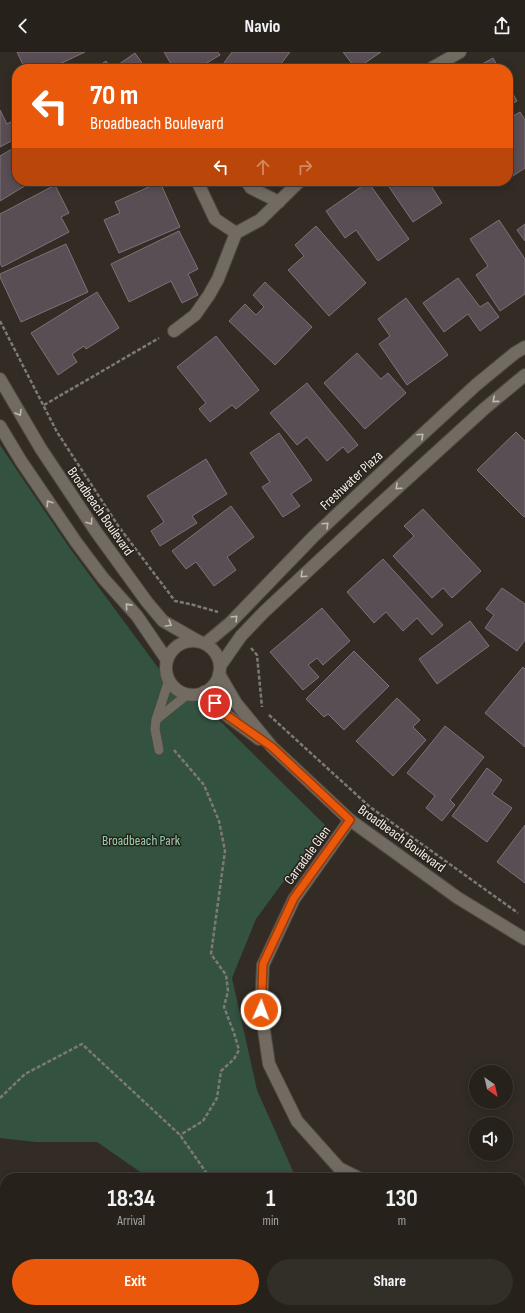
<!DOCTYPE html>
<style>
body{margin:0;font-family:"Sofia Sans Condensed",sans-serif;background:#322e28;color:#f1f3f6;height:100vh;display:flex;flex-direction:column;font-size:15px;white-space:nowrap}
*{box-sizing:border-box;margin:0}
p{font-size:13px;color:#a4a3a3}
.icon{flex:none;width:22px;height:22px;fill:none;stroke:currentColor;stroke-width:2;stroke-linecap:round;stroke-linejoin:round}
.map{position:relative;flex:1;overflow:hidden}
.sheet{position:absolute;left:0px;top:1121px;width:525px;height:140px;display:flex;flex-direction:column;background:#26211b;border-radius:16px 16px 0 0;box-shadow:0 2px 10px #0003,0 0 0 1px #423e3a}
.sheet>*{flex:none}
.hud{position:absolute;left:12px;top:12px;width:501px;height:122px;border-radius:16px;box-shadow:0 2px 10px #0003,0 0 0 1px #423e3a;background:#ea580c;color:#fff;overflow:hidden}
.needle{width:26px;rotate:146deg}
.buttons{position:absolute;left:469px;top:1013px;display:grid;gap:8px}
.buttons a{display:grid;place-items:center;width:44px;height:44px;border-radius:50%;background:#26211b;box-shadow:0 2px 10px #0003,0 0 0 1px #423e3a;font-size:20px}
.pin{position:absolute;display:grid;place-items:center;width:34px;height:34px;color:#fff;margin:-17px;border:2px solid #fff;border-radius:50%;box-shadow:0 1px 4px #0007}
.me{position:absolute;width:44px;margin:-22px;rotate:2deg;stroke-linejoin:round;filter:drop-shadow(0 0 3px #0008)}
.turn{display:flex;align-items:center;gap:14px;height:84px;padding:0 12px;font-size:18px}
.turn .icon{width:52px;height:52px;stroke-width:2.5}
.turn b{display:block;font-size:28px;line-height:34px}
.lanes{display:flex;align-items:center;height:38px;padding:0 12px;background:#0003;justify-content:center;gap:20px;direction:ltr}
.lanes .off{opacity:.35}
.eta{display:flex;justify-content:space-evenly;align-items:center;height:68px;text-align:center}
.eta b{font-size:24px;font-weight:700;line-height:28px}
.action{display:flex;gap:8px;margin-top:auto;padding:8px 12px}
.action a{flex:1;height:46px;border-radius:24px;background:#ea580c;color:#fff;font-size:16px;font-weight:700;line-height:46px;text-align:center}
.action a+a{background:#322e28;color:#f1f3f6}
header{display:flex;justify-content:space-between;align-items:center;height:52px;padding:0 12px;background:#26211b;font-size:18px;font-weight:700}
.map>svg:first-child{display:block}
.green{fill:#335240}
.building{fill:#584e53;stroke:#7d7278}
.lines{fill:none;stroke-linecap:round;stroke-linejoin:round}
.service-casing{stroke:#4e4942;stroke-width:10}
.minor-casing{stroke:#4e4942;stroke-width:14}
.path{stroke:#7e7972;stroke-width:2.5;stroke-dasharray:4 2;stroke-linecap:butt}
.service{stroke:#726b62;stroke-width:9}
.minor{stroke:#726b62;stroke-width:12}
.oneway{stroke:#bfbab4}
.route-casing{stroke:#983908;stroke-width:10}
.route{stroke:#ea580c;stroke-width:7}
.labels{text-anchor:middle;stroke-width:3;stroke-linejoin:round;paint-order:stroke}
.street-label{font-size:14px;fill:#f3efea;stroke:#28221b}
.park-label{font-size:14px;fill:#97d2ae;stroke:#28221b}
</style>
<header><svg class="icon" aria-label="back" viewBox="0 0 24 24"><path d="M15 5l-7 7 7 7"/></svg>Navio<svg class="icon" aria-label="share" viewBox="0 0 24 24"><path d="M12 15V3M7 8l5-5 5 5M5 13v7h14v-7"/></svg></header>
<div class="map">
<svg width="525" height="1261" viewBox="0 0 525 1261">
<rect width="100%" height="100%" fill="#322c24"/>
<g class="green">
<path d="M0,393l69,102 93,126 55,45 108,107 -69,94 -24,59 25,112 39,88h-147l-52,-36h-61l-36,-4z"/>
<path d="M230,1256h118l2,5h-118z"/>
</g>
<g class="building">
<path d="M17,0h68l-36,17h-24z"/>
<path d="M164,0h54l2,3 -23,14h-23z"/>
<path d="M232,0h58l-13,17h-53l-3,-2z"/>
<path d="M343,0h38l-25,17z"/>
<path d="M135,1l11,16h-52l12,-8 6,8z"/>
<path d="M493,6l6,11h-26z"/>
<path d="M298,11l9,6h-14z"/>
<path d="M153,12l4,5h-11z"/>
<path d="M321,13l5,4h-8z"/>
<path d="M508,33l9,16 -9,5z"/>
<path d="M0,58l7,14 9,-5 1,2v17l-17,9z"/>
<path d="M520,60l5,8v48l-17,11v-60z"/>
<path d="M17,94v35h16l-33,20v-45z"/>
<path d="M385,129h43l14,22 -29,19z"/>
<path d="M160,130l20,45 -61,26 -15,-33 16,-7 -5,-11z"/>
<path d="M368,130l41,57 -31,22 -22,-31 -11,8 -19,-27z"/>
<path d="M55,133l14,28 -8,4 8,15 -67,35 -2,-4v-49z"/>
<path d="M499,168l26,39v35l-25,17 -24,-36 12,-9 -18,-27z"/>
<path d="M525,172v17l-8,-11z"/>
<path d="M316,174l50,57 -37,33 -41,-46 16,-14 -9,-11z"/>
<path d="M179,179l19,38 -10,5 10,21 -16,8 -11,-22 -42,21 -18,-38z"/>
<path d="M66,192l22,48 -67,30 -21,-45v-3z"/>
<path d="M458,226l22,29 8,-5 11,15 -19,14 -12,-17 -24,18 -21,-29z"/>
<path d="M265,230l47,45 -37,38 -46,-44 16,-17 11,11 8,-8 -11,-12z"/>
<path d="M97,240l22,36 -33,21 -2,-3 -12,8 5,8 -19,13 -27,-42z"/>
<path d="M406,246l42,57 -41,30 -28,-41 11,-8 -12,-17z"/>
<path d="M216,284l43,54 -23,19 -4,-4 -22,17 -11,-13 7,-6 -29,-36z"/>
<path d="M357,301l24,26 7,-6 18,20 -41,36 -41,-46z"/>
<path d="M307,331l51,62 -10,8 -5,-6 -16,14 -20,-24 -10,8 -27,-32z"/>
<path d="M516,380l9,9v74l-1,2 -47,-47z"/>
<path d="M279,381l33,47 -21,14 9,12 -17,11 -21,-30 8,-5 -20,-29z"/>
<path d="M206,407l21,35 -35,22 5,7 -37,23 -9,-15 13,-9 -17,-26z"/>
<path d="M231,454l23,31 -27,20 9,13 -22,16 -18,-24 -10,7 -14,-18z"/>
<path d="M423,457l58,62 -29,27 -9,-10 -11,10 -39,-42 21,-20 -10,-10z"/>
<path d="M383,507l60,66 -11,10 -15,-17 -14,13 -17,-19 -12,11 -27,-31z"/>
<path d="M502,536l23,16v36l-8,11 -32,-23 9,-13 -8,-6z"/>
<path d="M322,556l28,33 -27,24 -6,-7 -9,7 11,12 -16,13 -33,-38z"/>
<path d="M470,569l19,25 -52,38 -18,-25z"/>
<path d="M354,599l35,35 -45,44 -16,-16 -4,3 -18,-18z"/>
<path d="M523,615l2,2v78l-40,-34z"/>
<path d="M397,646l23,22 -7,7 13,13 -33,36 -37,-35z"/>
<path d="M445,674l39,31 -34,43 5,5 -13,16 -16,-13 9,-12 -28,-23z"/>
<path d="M487,716l15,12 -10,14 20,14 -25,34 -35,-26z"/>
<path d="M525,773v58l-28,-21z"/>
</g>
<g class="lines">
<defs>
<g id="service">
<path d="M157,667l31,-25"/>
<path d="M159,698l-4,-21 1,-9 13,-40"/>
</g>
<g id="minor">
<path d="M430,17l30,-17"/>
<path d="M197,129l18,38 21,14"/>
<path d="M246,129l5,7 28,14"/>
<path d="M174,279l21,-16 14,-20 9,-16 18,-46 24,-13 40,-39"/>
<path d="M0,327l41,70 56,84 50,69 16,19 35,20"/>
<path d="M0,374l21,35 55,81 27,36 34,38 30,44"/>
<circle cx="193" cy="616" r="27"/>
<path d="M206,591l24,-20 84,-87 84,-79 78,-72 39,-32 10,-6"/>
<path d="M220,614l21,-30 23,-24 106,-99 114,-104 41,-34"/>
<path d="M219,622l17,29 36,44 78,73 108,78 67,41"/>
<path d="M204,640l21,22 34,25"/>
<path d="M350,768l-56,79 -31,66 -2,45 8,54 28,57 42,47 20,10"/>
<path d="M493,1256l2,5"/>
</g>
</defs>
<use href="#service" class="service-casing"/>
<use href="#minor" class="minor-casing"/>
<g class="path">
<path d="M0,269l57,111 62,95 56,74 15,3 28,8"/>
<path d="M44,353l115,-67"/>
<path d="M251,596l6,7 5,52"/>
<path d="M269,663l101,92 148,106"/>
<path d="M174,698l30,35 15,36 6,30 -14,103 15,21 2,16 -4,16 10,26 5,17 -5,9 -13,12 -4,27 -14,23 -23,14"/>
<path d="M0,1046l25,-24 57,-30 98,91 30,43"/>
<path d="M266,1256l1,5"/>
</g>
<use href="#service" class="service"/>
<use href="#minor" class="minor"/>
</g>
<defs><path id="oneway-chevron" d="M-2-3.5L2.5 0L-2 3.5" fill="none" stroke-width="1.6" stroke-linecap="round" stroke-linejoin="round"/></defs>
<g class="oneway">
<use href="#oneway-chevron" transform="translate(495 348) rotate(140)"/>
<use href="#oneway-chevron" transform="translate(19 361) rotate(59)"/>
<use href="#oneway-chevron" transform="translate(421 384) rotate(-43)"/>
<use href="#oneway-chevron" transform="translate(398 435) rotate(138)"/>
<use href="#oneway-chevron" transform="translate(49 451) rotate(-124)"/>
<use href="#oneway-chevron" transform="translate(90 470) rotate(56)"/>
<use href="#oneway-chevron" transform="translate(326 473) rotate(-43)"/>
<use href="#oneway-chevron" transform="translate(303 523) rotate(137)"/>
<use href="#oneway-chevron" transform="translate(128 554) rotate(-132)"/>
<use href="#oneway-chevron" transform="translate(235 566) rotate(-46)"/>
<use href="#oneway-chevron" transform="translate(169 572) rotate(30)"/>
</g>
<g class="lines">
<defs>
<path id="route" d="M215,651l10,11 47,33 78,73 -56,78 -31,66 -2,46"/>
</defs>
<use href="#route" class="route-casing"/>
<use href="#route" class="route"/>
</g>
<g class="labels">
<g class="street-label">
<text transform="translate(351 428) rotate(-43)" y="5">Freshwater Plaza</text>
<text transform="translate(101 459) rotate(55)" y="5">Broadbeach Boulevard</text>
<text transform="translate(402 786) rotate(36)" y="5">Broadbeach Boulevard</text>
<text transform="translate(307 803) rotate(-54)" y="5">Carradale Glen</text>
</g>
<g class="park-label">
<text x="141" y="793">Broadbeach Park</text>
</g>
</g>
</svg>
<div class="buttons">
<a><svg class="needle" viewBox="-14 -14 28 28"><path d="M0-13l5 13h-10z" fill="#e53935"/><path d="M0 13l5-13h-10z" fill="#a4a3a3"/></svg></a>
<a><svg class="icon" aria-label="sound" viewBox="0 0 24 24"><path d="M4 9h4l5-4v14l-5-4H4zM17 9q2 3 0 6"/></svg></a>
</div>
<div class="pin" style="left:215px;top:651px;background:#d93025"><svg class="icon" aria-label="arrive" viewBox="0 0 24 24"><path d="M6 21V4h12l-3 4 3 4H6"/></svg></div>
<svg class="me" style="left:261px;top:958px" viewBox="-20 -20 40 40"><circle r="17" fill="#ea580c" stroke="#fff" stroke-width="3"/><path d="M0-11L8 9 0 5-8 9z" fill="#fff"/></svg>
<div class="hud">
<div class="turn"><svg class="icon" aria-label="left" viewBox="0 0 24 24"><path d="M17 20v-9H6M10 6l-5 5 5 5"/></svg><div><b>70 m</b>Broadbeach Boulevard</div></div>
<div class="lanes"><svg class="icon" aria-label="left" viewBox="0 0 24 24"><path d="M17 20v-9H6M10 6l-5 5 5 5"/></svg><svg class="icon off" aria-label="ahead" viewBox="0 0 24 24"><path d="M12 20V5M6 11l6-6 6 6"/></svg><svg class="icon off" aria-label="right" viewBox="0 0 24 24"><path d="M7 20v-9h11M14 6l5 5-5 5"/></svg></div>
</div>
<section class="sheet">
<div class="eta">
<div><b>18:34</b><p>Arrival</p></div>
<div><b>1</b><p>min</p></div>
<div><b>130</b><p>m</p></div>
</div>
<div class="action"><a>Exit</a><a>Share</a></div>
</section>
</div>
